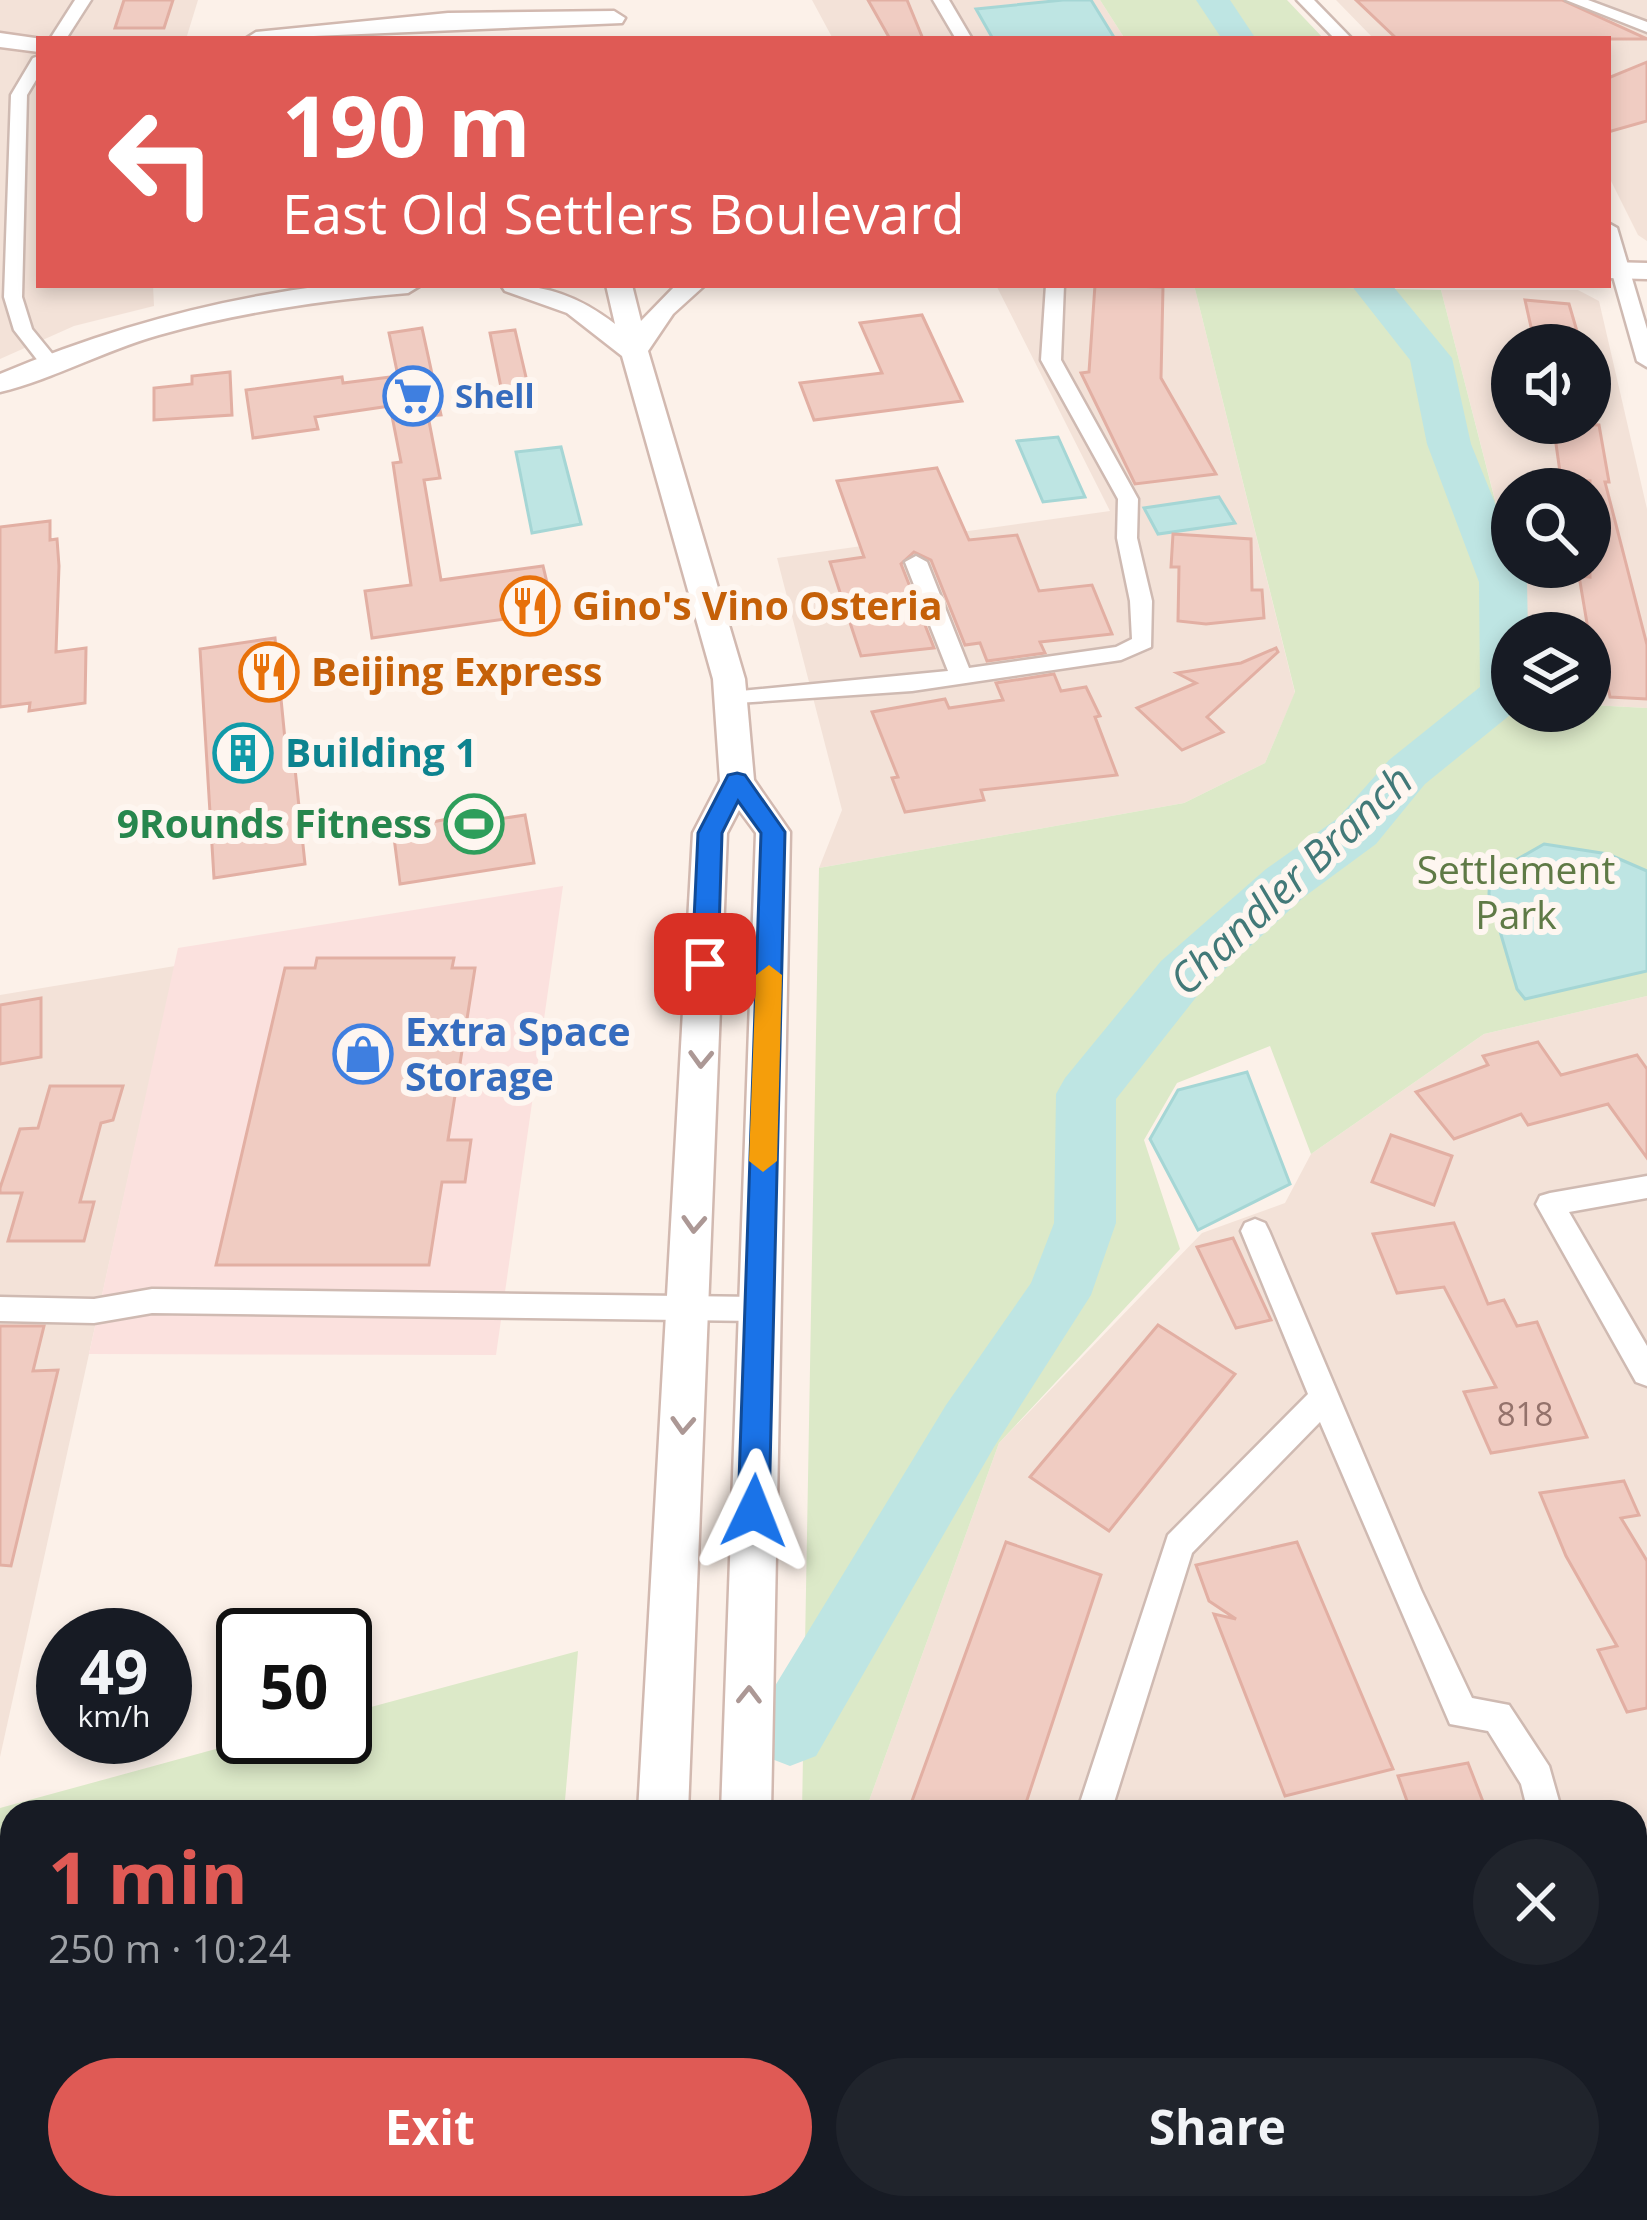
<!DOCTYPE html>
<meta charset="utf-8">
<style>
body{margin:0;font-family:"Open Sans",sans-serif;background:#20242c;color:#f1f3f6;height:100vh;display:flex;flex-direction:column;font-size:45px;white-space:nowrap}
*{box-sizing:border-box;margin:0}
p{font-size:39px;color:#9ea1a6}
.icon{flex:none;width:66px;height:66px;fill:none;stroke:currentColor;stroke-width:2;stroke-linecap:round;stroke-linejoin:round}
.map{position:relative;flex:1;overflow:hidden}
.details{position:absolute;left:0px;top:1800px;width:1647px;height:420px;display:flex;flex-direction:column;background:#171b24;border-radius:36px 36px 0 0;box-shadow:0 6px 18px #0003}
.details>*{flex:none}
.top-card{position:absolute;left:36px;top:36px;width:1575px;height:252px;border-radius:0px;box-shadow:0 6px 18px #0003;background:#df5a55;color:#fff;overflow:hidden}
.tools{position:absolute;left:1491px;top:324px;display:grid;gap:24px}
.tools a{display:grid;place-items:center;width:120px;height:120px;border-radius:50%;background:#171b24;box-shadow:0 6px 18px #0003;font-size:60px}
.speed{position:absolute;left:36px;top:1608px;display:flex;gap:24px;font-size:60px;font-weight:700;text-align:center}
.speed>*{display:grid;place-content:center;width:156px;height:156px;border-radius:50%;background:#171b24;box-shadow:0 6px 18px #0003;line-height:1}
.speed small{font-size:30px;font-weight:400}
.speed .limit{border:6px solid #111;border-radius:18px;background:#fff;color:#111}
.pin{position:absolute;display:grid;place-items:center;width:102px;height:102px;color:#fff;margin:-51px;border-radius:24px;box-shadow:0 6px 18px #0006}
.me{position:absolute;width:132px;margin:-66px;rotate:2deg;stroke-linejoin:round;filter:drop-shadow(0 0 9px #0008)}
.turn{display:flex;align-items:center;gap:42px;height:252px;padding:0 48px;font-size:54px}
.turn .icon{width:156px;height:156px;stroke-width:2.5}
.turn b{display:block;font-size:84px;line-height:102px}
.round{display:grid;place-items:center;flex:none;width:126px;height:126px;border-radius:63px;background:#20242c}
.summary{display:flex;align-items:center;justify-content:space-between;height:204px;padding:0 48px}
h1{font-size:72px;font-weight:700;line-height:90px;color:#df5a55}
.cta{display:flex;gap:24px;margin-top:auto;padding:24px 48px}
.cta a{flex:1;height:138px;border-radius:72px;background:#df5a55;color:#fff;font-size:48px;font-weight:700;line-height:138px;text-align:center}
.cta a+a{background:#20242c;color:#f1f3f6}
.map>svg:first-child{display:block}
.residential{fill:#f3e2d8;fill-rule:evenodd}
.commercial{fill:#fbe1de}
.green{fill:#dce9c8}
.water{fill:#bee5e3;stroke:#a5d6d5;stroke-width:3}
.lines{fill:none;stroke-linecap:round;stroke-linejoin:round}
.stream{stroke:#a5d6d5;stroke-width:14}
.river{fill:#bee5e3;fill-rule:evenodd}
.building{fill:#f0ccc2;stroke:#e2afa3;stroke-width:3}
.street-casing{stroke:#cfbab2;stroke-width:5}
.secondary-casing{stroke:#d2b9b0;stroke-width:5}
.street{fill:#fff;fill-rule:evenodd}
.secondary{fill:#fff;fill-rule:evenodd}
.oneway{stroke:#ac9895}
.route{fill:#1a73e8;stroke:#114b97;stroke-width:3}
.slow{fill:#f59e0b}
.labels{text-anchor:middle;stroke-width:12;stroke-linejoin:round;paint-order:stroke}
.far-shop-label{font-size:33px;font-weight:bold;fill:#366cbe;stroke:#fef6f0;text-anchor:start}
.number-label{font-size:33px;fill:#94726b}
.food-label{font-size:39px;font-weight:bold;fill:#c56008;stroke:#fef6f0;text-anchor:start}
.culture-label{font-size:39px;font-weight:bold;fill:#0d838f;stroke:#fef6f0;text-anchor:start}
.leisure-label{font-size:39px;font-weight:bold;fill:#27864d;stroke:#fef6f0;text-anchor:end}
.park-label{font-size:39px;fill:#5f7a46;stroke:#fef6f0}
.shop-label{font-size:39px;font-weight:bold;fill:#366cbe;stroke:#fef6f0;text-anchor:start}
.water-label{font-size:42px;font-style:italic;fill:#427978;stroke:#fef6f0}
</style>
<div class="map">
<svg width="1647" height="2220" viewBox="0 0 1647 2220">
<rect width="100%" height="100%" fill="#fcf1e9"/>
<g class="residential">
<path d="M0,0h198l-12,39h-147v246h114l1,21 -80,20 -74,33z"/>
<path d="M812,0h288l25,39h-292z"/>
<path d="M1336,0h311v241l-9,-6 -30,-60v-136h-234z"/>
<path d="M996,285h198l101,408 -30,70 -81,40 -365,65 23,-58 -65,-252 333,-47z"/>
<path d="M1441,290h137l21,11 48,208v199l-57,-3v-72h-61l-17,-66h78v-78h-78v77zM1512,345h78v78h-78z"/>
<path d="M175,966l-86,388 -89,403v-762z"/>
<path d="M1647,996v1224h-863l1,-12h850v-396h-770l134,-369 203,-210 83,-30 26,-49 173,-120z"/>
</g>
<path class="commercial" d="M563,886l-67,469 -407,-1 89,-406z"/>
<g class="green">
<path d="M1100,0h187l37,39h-199z"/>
<path d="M1194,285l247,5 88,343h-17v78h78v-6l57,3v288l-163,38 -173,120 -41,-108 -93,37 -33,57 36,109 -181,194 -134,369h-63l17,-944 365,-65 81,-40 30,-71z"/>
<path d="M578,1651l-14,161h-552v396h520l-1,12h-531v-412l260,-71h85v-23z"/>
</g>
<g class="water">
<path d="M1063,0h28l24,39h-122l-17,-30z"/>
<path d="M1058,437l27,60 -42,5 -26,-61z"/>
<path d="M561,447l20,77 -49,9 -16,-81z"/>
<path d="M1219,497l16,26 -77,11 -14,-26z"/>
<path d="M1544,844l64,10 39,17v100l-122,28 -8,-10 -28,-95 1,-19z"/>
<path d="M1247,1072l43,112 -92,46 -48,-91 28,-49z"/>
</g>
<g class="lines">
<g class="stream">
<path d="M430,2208l52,5"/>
<path d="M416,2220l2,-12"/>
</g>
<g class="river">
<path d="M1196,0h34l26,39h-34z"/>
<path d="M1351,285h41l60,73 19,86 41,101v22h9l6,15 1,51h-16l3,78 -90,73 -49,60 -72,53 -103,94 -85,108v124l-25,72 -97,152 -178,309 -26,10 -26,-10 -11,-26 11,-26 182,-299 85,-122 23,-60 2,-129 9,-16 96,-117 105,-92 72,-51 51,-58 91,-73 -1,-105 -52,-138 -17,-84z"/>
<path d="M12,1941v80l-12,4v-80z"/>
</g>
</g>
<g class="building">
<path d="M124,0h49l-9,28h-49z"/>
<path d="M868,0h39l16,39h-33z"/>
<path d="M1356,0h206l85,39h-250z"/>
<path d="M1647,62v59l-39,11v-54z"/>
<path d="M1095,285l68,2 -2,91 55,96 -81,10 -54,-111 8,-1z"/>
<path d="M1525,300l44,4 12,41h-46z"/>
<path d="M922,315l40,86 -148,19 -14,-37 82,-10 -22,-50z"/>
<path d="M422,328l19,87 -13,1 12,62 -16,2 17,100 102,-14 11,46 -182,26 -7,-47 46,-6 -18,-122 8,-1 -11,-56 -75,11 3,12 -65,9 -7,-48 96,-13 1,6 55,-7 -9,-43z"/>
<path d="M515,330l17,73 -27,4 -15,-74z"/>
<path d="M230,372l2,43 -78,5v-32l38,-4v-8z"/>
<path d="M1553,423l46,2 10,57h-4l42,163v54l-37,-2 -10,-49 -9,-1 -12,-71 11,1v-96l-29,-2z"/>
<path d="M937,468l32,72 48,-5 22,56 53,-6 20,49 -72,8 5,11 -58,8 -7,-18 -15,2 -34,-85 -17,-8 -13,12 33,84 -73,8 -31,-94 34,-5 -27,-76z"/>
<path d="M50,521v19l7,-1 2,27 -3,86 30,-4 -1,55 -56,8 1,-8 -30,4v-180z"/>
<path d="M1173,534l78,5 1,51h10l2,28 -58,6 -28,-3 1,-54h-8z"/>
<path d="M275,638l12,122 7,-1 11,105 -91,14 -14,-229z"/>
<path d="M1276,648l2,4 -71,65 16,15 -41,18 -45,-42 59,-25 -19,-10 64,-10z"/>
<path d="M1054,674l7,17 25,-4 14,29 -5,1 22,58 -136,15 3,10 -79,12 -13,-34 6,-1 -26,-65 73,-13 4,9 54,-8 -7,-17z"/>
<path d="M497,809l2,10 26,-4 9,48 -134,21 -7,-54z"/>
<path d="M317,958h137l-2,10h23l-27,172h23l-6,42h-23l-13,83h-213l69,-297h30z"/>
<path d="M41,998v59l-41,7v-59z"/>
<path d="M1538,1042l23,33 76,-20 10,14v89l-39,-54 -80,21 -7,-11 -67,25 -38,-47 72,-27 -5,-9z"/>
<path d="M50,1086h73l-10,34 -12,3 -21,79h14l-10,39h-76l14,-48h-22v-5l20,-59 18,-1z"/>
<path d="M1391,1135l61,21 -18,49 -62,-23z"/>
<path d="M1454,1223l34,81 16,-4 13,26 20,-4 50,115 -96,16 -27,-61 32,-5 -52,-100 -47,6 -24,-59z"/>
<path d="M1233,1238l38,82 -35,8 -39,-81z"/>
<path d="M1158,1325l77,49 -126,157 -79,-54z"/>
<path d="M0,1326h44l-11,45 25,-1 -47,196 -11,-1z"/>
<path d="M1624,1481l15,34 -18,3 26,43v147l-20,4 -29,-62 19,-4 -51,-90 -26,-63z"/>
<path d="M1006,1542l95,33 -78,237h-115z"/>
<path d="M1297,1542l96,227 -108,27 -71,-182 22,5 -27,-18 -13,-36z"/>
<path d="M1468,1763l19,49h-76l-13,-36z"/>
</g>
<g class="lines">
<defs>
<g id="street">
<path d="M75,0h16l-25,39h-16z"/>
<path d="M933,0h16l23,39h-16z"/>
<path d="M1297,0h17l38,39h-17z"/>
<path d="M1566,0h22l59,22v10z"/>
<path d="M39,56v19l-12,20 -5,202 10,32 27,33 -10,6 -7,-2 -28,-36 -10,-33 7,-202 22,-37z"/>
<path d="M1608,223l9,5 30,101v38l-10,-6 -29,-102z"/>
<path d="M1046,285h18l-3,75 77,139 -1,39 15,63 -1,46 -30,13 -209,31 -190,13 -3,-5 11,-7 218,-21 -43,-109 11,-6 11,6 42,106 147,-21 16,-8 -2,-38 -13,-63 1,-39 -77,-139z"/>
<path d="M1647,1176v22l-78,14 78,134v40l-11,-4 -100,-178 4,-8 10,-3z"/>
<path d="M1255,1219l10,4 4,8 152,359 51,108 37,7 40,61 13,46h-34l-7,-28 -33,-53 -38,-7 -130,-302 -128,131 -81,259h-34l91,-277 140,-141 -67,-163 4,-8z"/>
<path d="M152,1289l606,8 10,3 5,9 -5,9 -10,3 -606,-8 -58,10 -94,-2v-24l94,2z"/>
<path d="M1635,2084l12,5v61l-12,-5z"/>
<path d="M1110,2208h72l-5,12h-67z"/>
<path d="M1265,2208h38l2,12h-38z"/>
</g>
<g id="secondary">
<path d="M614,11l11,7 -3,5 -377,16 11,-7 192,-19z"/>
<path d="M0,33l42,6 -3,13 -39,-5z"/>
<path d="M1608,262l39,1v16l-39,-1z"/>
<path d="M330,285h91l-13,8c-84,7 -168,19 -249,42 -54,15 -105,44 -159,57v-18c106,-45 216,-75 330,-89z"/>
<path d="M501,285c46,0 77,11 114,39l-9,-39h26l9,36 35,-36h29l-32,29 -25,37 97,328 9,101 36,52 -19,980h-50l35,-979 -17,-23 -12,23 -39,979h-50l55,-979 27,-52 -7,-102 -91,-323 -55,-43 -62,-22z"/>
<path d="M615,2208h56l-1,12h-56z"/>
<path d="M708,2208h56l-1,12h-56z"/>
</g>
</defs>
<use href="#street" class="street-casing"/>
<use href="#secondary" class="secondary-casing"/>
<use href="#street" class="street"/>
<use href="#secondary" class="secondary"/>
</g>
<defs><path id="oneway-chevron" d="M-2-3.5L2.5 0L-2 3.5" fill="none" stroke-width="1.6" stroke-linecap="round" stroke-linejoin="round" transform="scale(3)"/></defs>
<g class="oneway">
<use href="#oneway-chevron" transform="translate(701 1059) rotate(92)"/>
<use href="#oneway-chevron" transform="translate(694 1224) rotate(93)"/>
<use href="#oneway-chevron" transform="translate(683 1425) rotate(93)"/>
<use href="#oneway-chevron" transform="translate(749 1695) rotate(-89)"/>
</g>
<path class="route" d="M737,773l8,2 40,57 -16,679 -4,10 -11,4 -12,-4 -4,-10 23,-678 -23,-32 -16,32 -4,131 -13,10 -13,-10 6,-131 30,-58z"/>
<path class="slow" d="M769,965l13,10 -5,186 -14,11 -14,-11 7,-186z"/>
<defs>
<symbol id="supermarket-ring" viewBox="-11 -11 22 22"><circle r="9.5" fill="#fef6f0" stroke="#3f7fe0" stroke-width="1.5"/><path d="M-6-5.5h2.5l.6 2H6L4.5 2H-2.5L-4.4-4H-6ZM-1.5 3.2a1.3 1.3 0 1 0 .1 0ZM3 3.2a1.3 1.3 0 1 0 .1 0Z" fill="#3f7fe0"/></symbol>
<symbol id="restaurant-ring" viewBox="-11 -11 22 22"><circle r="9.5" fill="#fef6f0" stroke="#e8710a" stroke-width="1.5"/><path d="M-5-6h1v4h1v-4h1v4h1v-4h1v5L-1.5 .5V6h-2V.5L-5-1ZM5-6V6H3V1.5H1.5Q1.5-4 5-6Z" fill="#e8710a"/></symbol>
<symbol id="building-ring" viewBox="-11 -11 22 22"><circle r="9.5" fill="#fef6f0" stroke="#0f9aa8" stroke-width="1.5"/><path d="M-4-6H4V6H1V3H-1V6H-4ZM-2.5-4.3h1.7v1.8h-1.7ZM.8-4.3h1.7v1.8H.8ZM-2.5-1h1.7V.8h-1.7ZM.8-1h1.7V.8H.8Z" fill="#0f9aa8"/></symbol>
<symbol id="stadium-ring" viewBox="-11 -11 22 22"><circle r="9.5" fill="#fef6f0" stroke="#2e9e5b" stroke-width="1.5"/><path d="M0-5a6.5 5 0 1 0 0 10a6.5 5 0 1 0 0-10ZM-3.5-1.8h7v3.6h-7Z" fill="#2e9e5b"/></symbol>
<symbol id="shop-ring" viewBox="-11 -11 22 22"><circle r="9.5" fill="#fef6f0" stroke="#3f7fe0" stroke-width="1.5"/><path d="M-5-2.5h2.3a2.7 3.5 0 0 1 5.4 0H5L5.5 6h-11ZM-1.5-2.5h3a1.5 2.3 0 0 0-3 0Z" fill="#3f7fe0"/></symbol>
</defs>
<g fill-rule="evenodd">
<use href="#supermarket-ring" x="380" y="363" width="66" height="66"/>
<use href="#restaurant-ring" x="497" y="573" width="66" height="66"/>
<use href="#restaurant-ring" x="236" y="639" width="66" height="66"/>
<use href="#building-ring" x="210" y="720" width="66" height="66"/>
<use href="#stadium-ring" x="441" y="791" width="66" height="66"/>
<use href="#shop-ring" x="330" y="1021" width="66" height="66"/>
</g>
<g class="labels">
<g class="far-shop-label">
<text x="455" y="408">Shell</text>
</g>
<g class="number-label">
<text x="1525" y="1426">818</text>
</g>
<g class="food-label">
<text x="572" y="620">Gino's Vino Osteria</text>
<text x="311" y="686">Beijing Express</text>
</g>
<g class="culture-label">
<text x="285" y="767">Building 1</text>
</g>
<g class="leisure-label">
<text x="432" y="838">9Rounds Fitness</text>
</g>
<g class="park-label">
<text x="1516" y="884">Settlement<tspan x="1516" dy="45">Park</tspan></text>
</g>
<g class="shop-label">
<text x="405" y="1046">Extra Space<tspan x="405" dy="45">Storage</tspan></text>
</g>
<g class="water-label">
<text transform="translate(1291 880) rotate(-43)" y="15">Chandler Branch</text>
</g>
</g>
</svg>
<div class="tools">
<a><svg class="icon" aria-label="sound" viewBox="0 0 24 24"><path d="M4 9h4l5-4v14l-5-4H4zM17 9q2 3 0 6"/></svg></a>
<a><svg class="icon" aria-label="search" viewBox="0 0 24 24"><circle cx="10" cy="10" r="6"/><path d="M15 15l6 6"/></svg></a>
<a><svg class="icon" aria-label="layers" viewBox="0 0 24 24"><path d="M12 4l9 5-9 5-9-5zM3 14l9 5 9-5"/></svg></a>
</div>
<div class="speed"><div>49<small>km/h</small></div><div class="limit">50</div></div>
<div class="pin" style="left:705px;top:964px;background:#d93025"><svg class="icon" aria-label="arrive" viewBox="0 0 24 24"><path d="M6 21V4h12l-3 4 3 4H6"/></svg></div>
<svg class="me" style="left:754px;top:1511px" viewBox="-20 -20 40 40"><path d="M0-17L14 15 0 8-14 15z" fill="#1a73e8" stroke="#fff" stroke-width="4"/></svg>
<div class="top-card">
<div class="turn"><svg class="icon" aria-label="left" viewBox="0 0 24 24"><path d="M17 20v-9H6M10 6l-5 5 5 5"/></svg><div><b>190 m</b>East Old Settlers Boulevard</div></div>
</div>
<section class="details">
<div class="summary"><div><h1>1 min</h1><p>250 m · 10:24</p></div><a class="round"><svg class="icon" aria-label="close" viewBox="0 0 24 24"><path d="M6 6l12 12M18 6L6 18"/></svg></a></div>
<div class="cta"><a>Exit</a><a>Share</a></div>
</section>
</div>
